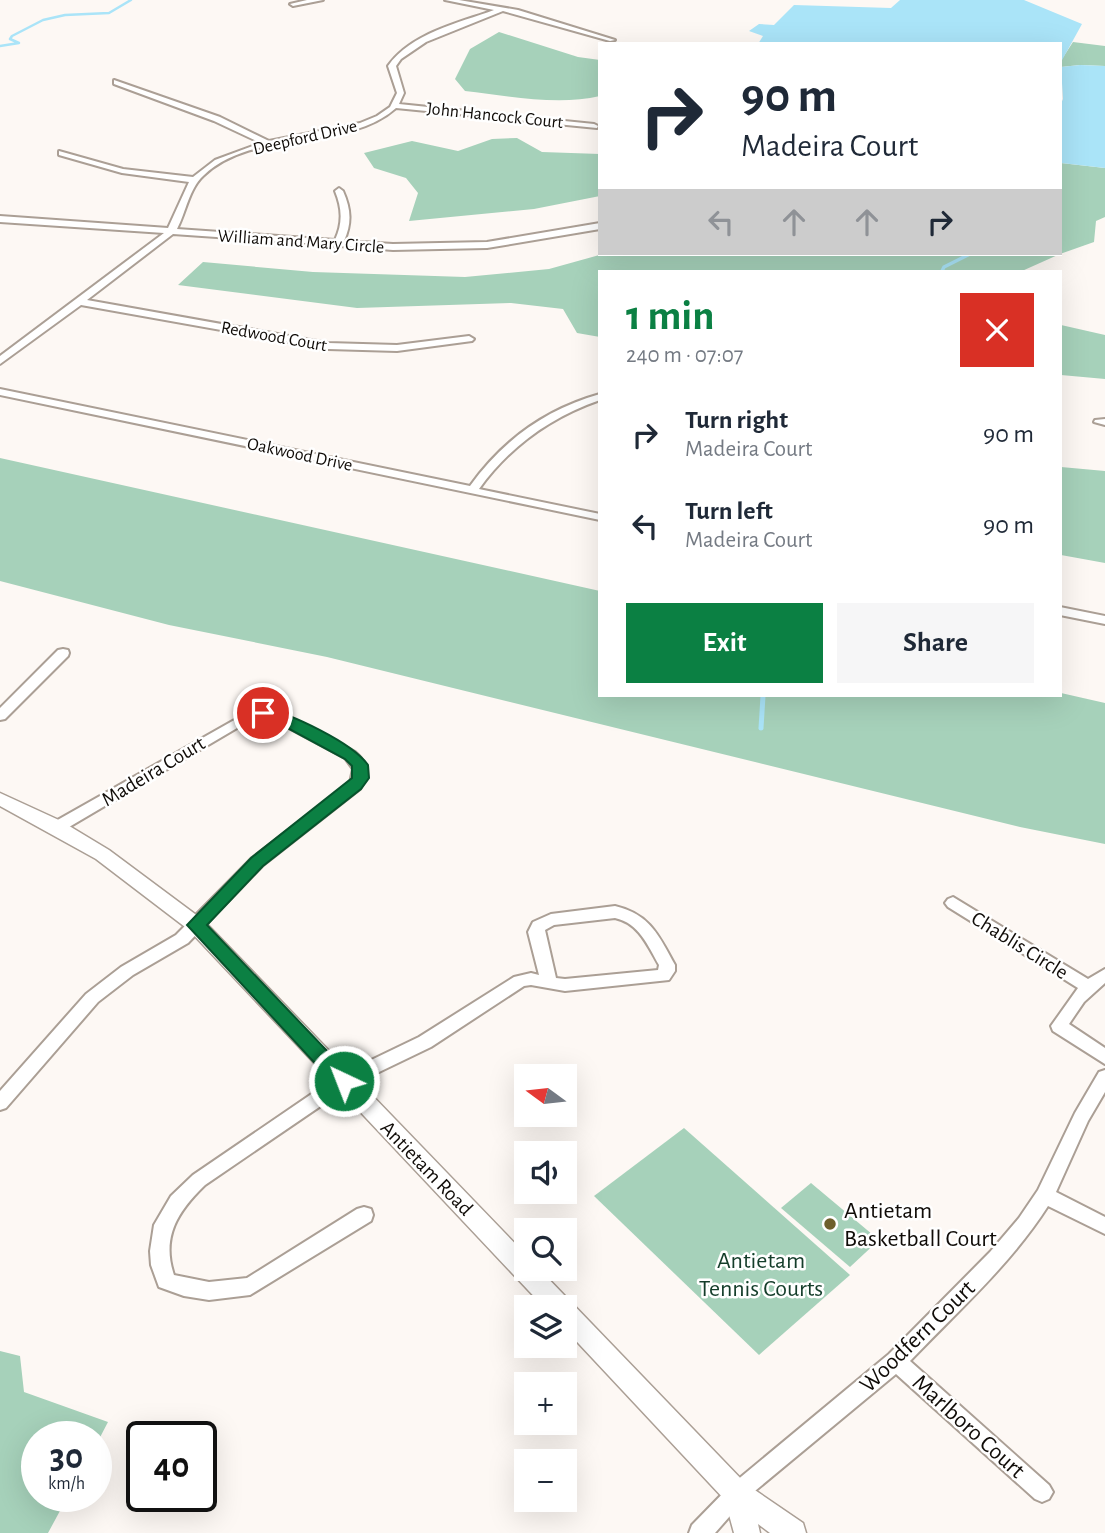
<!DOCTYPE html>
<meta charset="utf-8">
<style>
body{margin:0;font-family:"Alegreya Sans",sans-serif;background:#f6f6f7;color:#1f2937;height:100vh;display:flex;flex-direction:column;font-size:26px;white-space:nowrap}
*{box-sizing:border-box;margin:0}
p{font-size:23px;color:#747a83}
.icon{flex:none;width:38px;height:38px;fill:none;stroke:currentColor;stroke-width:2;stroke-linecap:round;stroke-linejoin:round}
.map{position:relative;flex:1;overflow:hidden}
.drawer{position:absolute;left:598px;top:270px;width:464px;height:427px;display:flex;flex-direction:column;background:#fff;border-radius:0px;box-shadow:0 7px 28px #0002}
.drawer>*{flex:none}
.guide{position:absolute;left:598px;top:42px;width:464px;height:214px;border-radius:0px;box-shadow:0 7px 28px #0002;background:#fff;color:#1f2937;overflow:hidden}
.needle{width:46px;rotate:285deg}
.tools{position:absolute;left:514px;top:1064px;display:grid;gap:14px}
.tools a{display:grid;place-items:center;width:63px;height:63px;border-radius:0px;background:#fff;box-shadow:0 7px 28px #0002;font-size:35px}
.speed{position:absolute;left:21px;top:1421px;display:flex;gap:14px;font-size:35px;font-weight:700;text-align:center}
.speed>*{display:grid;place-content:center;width:91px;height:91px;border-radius:50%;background:#fff;box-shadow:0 7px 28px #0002;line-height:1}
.speed small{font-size:18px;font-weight:400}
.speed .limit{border:4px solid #111;border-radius:10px;background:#fff;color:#111}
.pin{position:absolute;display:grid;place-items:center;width:60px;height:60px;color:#fff;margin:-30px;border:4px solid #fff;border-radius:50%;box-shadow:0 2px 7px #0007}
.me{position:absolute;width:77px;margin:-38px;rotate:317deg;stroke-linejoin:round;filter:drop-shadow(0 0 5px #0008)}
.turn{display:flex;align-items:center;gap:24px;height:147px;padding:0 28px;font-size:32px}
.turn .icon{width:91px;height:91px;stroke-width:2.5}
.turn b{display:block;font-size:49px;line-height:60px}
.lanes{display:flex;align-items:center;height:66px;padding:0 28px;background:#0003;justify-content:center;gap:35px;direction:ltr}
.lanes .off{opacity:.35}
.round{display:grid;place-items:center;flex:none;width:74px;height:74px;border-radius:0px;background:#f6f6f7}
.headline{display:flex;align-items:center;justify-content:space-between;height:119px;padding:0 28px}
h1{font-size:42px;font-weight:700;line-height:52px;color:#0b8043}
.action{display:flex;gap:14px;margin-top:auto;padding:14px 28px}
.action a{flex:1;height:80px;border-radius:0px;background:#0b8043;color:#fff;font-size:28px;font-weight:700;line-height:80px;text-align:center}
.action a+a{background:#f6f6f7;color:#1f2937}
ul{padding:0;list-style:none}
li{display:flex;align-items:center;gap:21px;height:91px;padding:0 28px}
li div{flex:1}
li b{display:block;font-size:26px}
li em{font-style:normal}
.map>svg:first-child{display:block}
.green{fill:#a6d1ba}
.water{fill:#aae4f8}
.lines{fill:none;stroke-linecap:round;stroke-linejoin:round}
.stream-far2{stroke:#aae4f8;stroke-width:2.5}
.stream-far1{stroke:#aae4f8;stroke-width:3.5}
.stream{stroke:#aae4f8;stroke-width:5}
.minor-casing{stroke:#ab9f95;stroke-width:4}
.tertiary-casing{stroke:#ab9f95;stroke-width:3}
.minor{fill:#fff;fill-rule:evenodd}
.tertiary{fill:#fff;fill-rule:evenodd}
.route{fill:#0b8043;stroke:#07532c;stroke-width:2}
.poi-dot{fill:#6e5f2c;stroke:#fff;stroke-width:2.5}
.labels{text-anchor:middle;stroke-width:5;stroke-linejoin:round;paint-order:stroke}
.far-street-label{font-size:18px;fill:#100c08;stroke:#fff}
.street-label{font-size:21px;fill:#100c08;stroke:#fff}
.near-poi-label{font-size:24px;fill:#100c08;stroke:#fff;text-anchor:start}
.near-park-label{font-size:24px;fill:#143d2a;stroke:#fff}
.near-street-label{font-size:24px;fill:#100c08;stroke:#fff}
</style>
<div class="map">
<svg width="1105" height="1533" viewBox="0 0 1105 1533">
<rect width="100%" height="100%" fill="#fdf8f4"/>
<g class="green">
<path d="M499,32l79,25 22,3v36c-42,10 -92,0 -135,-5l-10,-12 15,-30z"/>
<path d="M1073,42l32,4v20l-25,-1 -19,2 -1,-5z"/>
<path d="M517,138l25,14 58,2v42l-66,13 -125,12 9,-28 -12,-15 -32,-10 -10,-15 48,-12 46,10 34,-12z"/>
<path d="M1061,163l44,5v49l-9,4 -2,21 -34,12z"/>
<path d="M603,254h457l-38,17h-422v66l-23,-4 -14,-24 -52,-6 -154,5 -179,-23 25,-23 110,10 152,5 84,-8z"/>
<path d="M1061,325l44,10v44l-44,-4z"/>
<path d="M0,458l600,133v104l461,-2 44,10v141l-85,-17 -693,-170 -158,-32 -169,-44z"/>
<path d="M1061,467l44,4v92l-44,-8z"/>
<path d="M684,1128l166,147 -91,80 -165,-159z"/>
<path d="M811,1183l68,57 -29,27 -69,-59z"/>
<path d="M0,1351l20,5 4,36 84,30 -12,23v-8h-59v59h31l-20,37h-48z"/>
</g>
<g class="water">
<path d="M900,0h124l58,24 -21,38 -1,-18h-302l5,-8 -14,-5 10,-7 15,1 20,-20 97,3z"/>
<path d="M1080,65l25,1v102l-44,-5 -1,-57 3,-7 -2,-32z"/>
</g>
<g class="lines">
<path class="stream-far2" d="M0,46l19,-3 -9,-4 2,-3 31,-16 22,-5 44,-2 22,-13"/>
<path class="stream-far1" d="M942,271l2,-4 26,-13"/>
<path class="stream" d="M761,728l2,-32"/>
<defs>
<g id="minor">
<path d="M307,0h16l-30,6 -3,-2z"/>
<path d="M445,0h14l59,10 97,30 -5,1 -107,-30 -77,31 -25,17 -5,7 8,27 -5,11 195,20 4,2 -1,2 -201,-20c-51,45 -142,19 -193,68 -14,13 -17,36 -26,53l158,11c8,-17 7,-32 0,-49l4,-3 4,3c8,18 9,32 1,50l49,3 94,-2 113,-19v6l-113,19 -94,2 -52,-4 -4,2 -4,-3 -160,-11 -86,66 241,43 69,2 72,-9 5,3 -2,2 -75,10 -69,-2 -247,-44 -81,59v-8l164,-123 -164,-11v-6l168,12 21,-46 -67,-9 -63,-18v-4l64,18 70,8 22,-17 46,-17 -47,-22 -100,-37v-4l106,37 49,24 91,-18 17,-7 13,-9 7,-14 -9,-27c23,-33 71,-43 106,-56z"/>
<path d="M0,389l470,97c32,-45 76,-77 130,-92v6c-49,17 -90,46 -121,89l121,25v6l-600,-125z"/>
<path d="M1105,419v6l-11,-3 1,-2z"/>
<path d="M1060,607l45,9v8l-45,-9z"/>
<path d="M63,649l5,1 1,3 -1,3 -63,63 -5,1v-12l58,-58z"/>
<path d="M252,710l28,2 75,40c14,12 14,22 5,37l-98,77 -74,77 -55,32 -35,27 -92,106 -6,2v-19l86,-97 35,-27 55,-32 76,-77 98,-75 3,-14 -8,-11 -73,-39 -18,-1 -190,112h-10l-2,-4 2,-4z"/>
<path d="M953,897l135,82 17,-10v14l-21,19 -15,22 36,24v16l-52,-33 -2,-5 27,-38 -130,-81 -3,-4 3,-4z"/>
<path d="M615,906c35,8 44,30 60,59v6l-6,9 -104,11 -34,-6 -7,1 -93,61 -81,39 -145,99c-27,26 -44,52 -31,90l35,7 38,-4 110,-69 7,-2 7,2 2,6 -2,6 -121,74 -41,5 -25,-4 -25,-9 -8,-22 -1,-14 4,-26 17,-29 22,-21 145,-99 81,-39 95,-60 17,-4 8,2 -11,-43 5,-10 18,-8zM615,918c24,5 33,28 44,47l-1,5 -93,9 -9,-1 -11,-48 9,-5z"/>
<path d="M1105,1070v22l-17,29 -32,71 49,25v17l-57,-28c-37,58 -90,105 -138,155l139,124 4,7 -4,7 -7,3 -7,-3 -139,-125 -152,126 -29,33h-26l3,-8 38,-39 159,-132 101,-102 29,-34 19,-28 37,-77 24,-41z"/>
</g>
<path id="tertiary" d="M0,793l61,28 48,29 94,70 324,336v13h12l207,215 57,39 3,10h-36l-12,-9 2,9h-26l-9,-33 -160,-171v-22h-21l-355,-377 -93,-71 -96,-53z"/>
</defs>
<use href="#minor" class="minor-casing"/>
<use href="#tertiary" class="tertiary-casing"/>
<use href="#minor" class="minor"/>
<use href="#tertiary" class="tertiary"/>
</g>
<path class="route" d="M263,708c27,5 90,35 105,57l1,13 -8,11 -98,77 -56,59 144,151 3,5 -3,6 -7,2 -7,-2 -150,-162 64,-67 101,-80v-12l-7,-7 -74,-40 -14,-2 -2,-4z"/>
<circle class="poi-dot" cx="830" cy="1224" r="7"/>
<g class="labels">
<g class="far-street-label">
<text transform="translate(495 115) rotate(6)" y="6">John Hancock Court</text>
<text transform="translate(305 137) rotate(-13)" y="6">Deepford Drive</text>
<text transform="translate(301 241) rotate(4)" y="6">William and Mary Circle</text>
<text transform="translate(274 336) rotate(10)" y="6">Redwood Court</text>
<text transform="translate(300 454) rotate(12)" y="6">Oakwood Drive</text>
</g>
<g class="street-label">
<text transform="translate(153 771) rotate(-31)" y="7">Madeira Court</text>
<text transform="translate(1020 945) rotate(32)" y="7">Chablis Circle</text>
<text transform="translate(427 1168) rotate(46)" y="7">Antietam Road</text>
</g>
<g class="near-poi-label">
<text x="844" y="1218">Antietam<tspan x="844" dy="28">Basketball Court</tspan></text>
</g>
<g class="near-park-label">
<text x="761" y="1268">Antietam<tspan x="761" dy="28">Tennis Courts</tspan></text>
</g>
<g class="near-street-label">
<text transform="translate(917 1336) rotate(-44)" y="8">Woodfern Court</text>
<text transform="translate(969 1426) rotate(42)" y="8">Marlboro Court</text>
</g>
</g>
</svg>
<div class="tools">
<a><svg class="needle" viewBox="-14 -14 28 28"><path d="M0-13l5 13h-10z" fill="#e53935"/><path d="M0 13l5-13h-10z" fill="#747a83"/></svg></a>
<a><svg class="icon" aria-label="sound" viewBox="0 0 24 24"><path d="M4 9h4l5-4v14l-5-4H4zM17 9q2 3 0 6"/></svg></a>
<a><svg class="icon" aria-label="search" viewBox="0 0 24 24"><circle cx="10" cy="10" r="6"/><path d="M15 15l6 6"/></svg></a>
<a><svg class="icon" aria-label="layers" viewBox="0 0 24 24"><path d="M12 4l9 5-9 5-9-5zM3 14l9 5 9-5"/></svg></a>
<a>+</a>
<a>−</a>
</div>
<div class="speed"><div>30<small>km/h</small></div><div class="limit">40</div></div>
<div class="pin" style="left:263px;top:713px;background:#d93025"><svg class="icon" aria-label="arrive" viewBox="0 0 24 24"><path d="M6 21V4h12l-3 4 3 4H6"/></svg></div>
<svg class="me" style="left:344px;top:1081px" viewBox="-20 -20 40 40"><circle r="17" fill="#0b8043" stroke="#fff" stroke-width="3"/><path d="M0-11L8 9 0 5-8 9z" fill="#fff"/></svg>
<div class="guide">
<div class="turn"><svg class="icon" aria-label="right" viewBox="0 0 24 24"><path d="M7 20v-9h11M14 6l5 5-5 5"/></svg><div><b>90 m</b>Madeira Court</div></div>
<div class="lanes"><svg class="icon off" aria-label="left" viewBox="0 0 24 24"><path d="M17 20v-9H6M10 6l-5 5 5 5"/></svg><svg class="icon off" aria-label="ahead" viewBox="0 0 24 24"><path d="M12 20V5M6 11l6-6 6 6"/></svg><svg class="icon off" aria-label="ahead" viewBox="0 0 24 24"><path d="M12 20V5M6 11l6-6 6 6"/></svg><svg class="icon" aria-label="right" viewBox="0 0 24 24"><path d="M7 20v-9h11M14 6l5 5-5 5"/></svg></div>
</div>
<section class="drawer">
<div class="headline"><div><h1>1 min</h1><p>240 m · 07:07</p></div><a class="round" style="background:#d93025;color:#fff"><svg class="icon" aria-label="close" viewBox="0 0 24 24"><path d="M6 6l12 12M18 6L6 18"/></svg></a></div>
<ul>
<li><svg class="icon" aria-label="right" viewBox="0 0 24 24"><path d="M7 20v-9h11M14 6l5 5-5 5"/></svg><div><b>Turn right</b><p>Madeira Court</p></div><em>90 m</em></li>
<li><svg class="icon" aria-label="left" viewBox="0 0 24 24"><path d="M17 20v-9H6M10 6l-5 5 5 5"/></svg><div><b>Turn left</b><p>Madeira Court</p></div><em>90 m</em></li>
</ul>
<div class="action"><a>Exit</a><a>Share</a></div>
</section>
</div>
